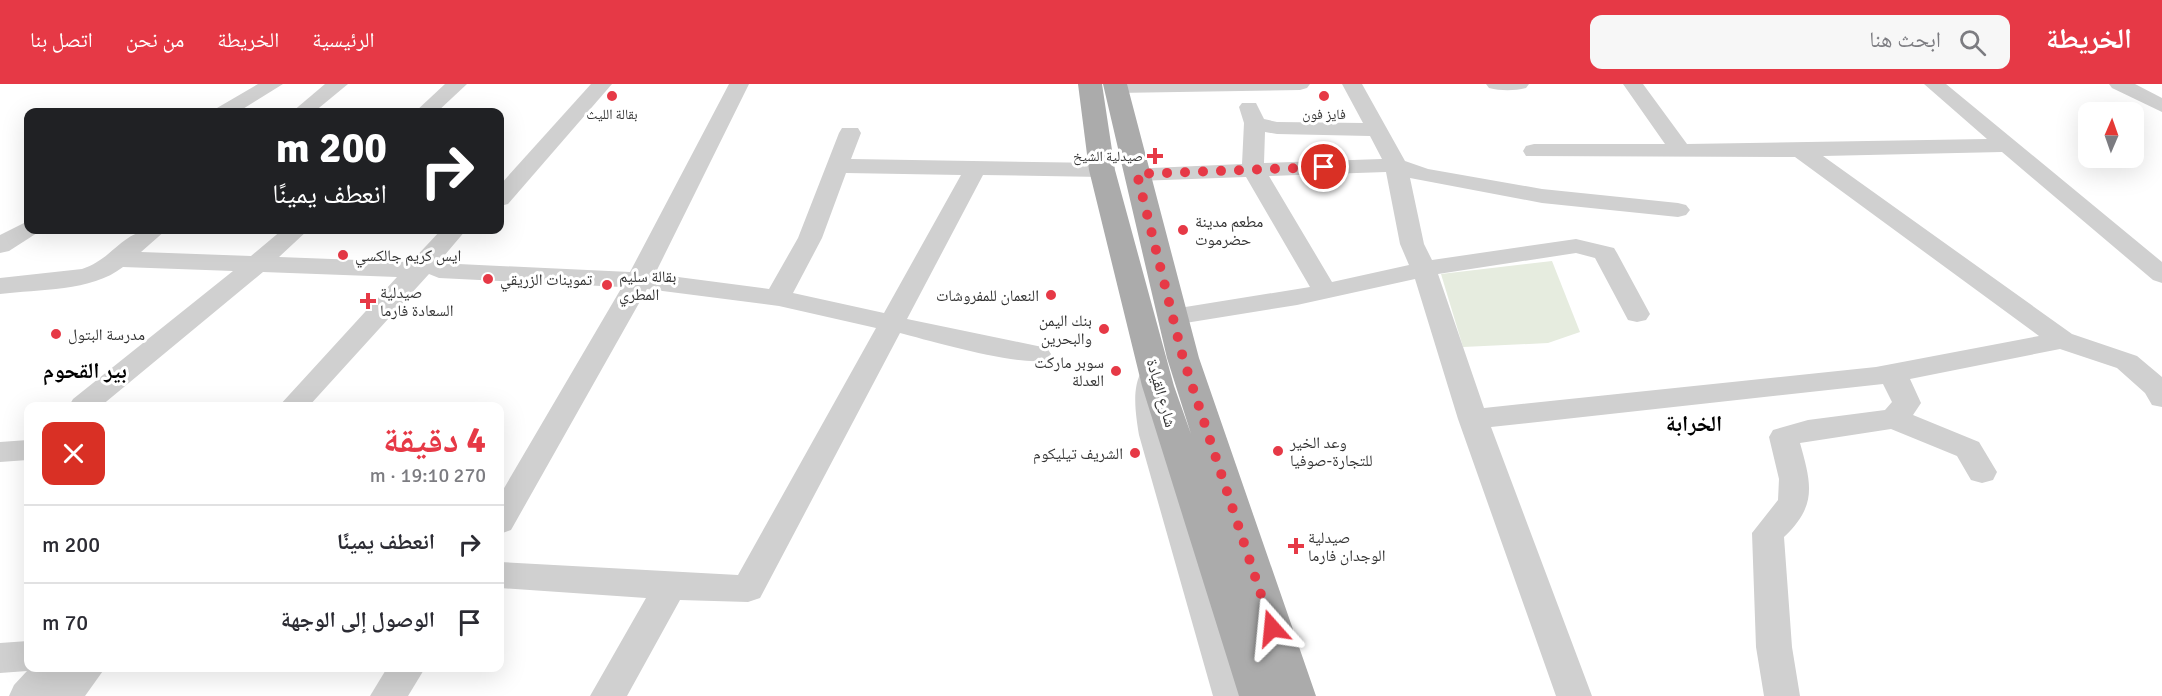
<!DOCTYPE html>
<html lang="ar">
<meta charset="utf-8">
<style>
body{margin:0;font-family:Signika,"Noto Naskh Arabic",sans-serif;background:#f7f7f7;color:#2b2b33;direction:rtl;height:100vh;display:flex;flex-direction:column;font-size:22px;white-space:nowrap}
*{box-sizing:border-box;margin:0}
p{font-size:20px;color:#7c7c81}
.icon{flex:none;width:33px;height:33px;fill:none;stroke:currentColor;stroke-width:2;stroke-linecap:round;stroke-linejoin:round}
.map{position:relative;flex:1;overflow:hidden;direction:ltr}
.side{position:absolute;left:24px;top:318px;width:480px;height:270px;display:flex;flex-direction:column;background:#fff;border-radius:12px;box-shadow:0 6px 24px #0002;direction:rtl}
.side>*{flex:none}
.guide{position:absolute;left:24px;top:24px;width:480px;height:126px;border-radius:12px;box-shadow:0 6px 24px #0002;direction:rtl;background:#202124;color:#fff;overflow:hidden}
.needle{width:39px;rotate:2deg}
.tools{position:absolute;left:2078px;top:18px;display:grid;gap:12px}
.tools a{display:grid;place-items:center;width:66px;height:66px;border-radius:12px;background:#fff;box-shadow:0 6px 24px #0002;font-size:30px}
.pin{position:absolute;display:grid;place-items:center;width:51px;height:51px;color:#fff;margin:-26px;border:3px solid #fff;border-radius:50%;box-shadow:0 2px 6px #0007}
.me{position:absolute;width:66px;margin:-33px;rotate:342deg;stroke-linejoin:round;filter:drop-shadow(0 0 4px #0008)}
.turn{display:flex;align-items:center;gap:21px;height:126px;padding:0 18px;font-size:27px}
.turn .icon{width:78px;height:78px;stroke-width:2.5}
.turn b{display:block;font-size:42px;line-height:51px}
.round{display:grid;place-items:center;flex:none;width:63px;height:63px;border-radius:12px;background:#f7f7f7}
.headline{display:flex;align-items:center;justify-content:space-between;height:102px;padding:0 18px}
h1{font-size:36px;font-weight:700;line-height:45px;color:#e63946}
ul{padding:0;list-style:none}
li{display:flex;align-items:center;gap:18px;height:78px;padding:0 18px;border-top:2px solid #e1e1e2}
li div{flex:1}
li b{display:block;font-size:22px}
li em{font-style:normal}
header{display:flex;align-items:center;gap:36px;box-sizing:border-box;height:84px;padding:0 30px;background:#e63946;color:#fff}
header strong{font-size:28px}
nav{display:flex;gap:33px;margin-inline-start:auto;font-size:21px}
.search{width:420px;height:54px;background:#f7f7f7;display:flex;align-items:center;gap:15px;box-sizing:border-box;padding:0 21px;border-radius:12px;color:#7c7c81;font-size:22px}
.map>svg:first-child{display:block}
.green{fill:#e6ecdf}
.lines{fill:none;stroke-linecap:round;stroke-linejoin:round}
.minor{fill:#d0d0d0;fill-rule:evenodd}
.major{fill:#ababab;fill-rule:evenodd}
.route{stroke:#e63946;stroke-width:10;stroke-dasharray:0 18}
.poi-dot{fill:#e63946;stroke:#fff;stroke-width:2}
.labels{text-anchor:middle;stroke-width:6;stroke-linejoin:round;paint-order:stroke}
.far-poi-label{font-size:14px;fill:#333;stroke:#fff}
.poi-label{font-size:16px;fill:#333;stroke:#fff;text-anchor:start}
.street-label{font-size:16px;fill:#333;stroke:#fff}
.district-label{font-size:22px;font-weight:bold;fill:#000;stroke:#fff}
</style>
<header>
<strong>الخريطة</strong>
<div class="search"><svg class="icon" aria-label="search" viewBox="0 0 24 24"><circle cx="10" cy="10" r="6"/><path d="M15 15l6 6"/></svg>ابحث هنا</div>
<nav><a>الرئيسية</a><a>الخريطة</a><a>من نحن</a><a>اتصل بنا</a></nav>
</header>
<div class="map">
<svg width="2162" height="612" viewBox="0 0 2162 612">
<rect width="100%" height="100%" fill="#fff"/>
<path class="green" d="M1552,177l28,71 -32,11 -85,4 -22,-73z"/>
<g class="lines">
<g class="minor">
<path d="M258,0h25l-45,28h-24l3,-4z"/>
<path d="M325,0h23l-34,28h-22z"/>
<path d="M445,0h22l-30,28h-22z"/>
<path d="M591,0h21l-104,120 -8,2v-21z"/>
<path d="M729,0h20l-94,190 114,15 29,-51 41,-105 3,-5h16l3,5 -10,26 251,4 8,2 3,5 -3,5 -8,2 -119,-2 -76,144 140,29 4,6 -4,6c-27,7 -116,-19 -147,-27l-140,265 -12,4 -68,-2 -53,96h-37l56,-98 -146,-10v-26l238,13 138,-247 -97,-22 -132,-17 -136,241 -11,4v-39l122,-208 -183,-9 -10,-4 -120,132h-30l118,-129 -134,-5 -162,134h-32l4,-7 160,-128 -110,-4c-32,25 -84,22 -123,27v-16l82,-9c36,-12 40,-44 84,-39l-25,22 110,4 31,-26h26l-29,27 132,5 30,-32h25l-28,33 192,9zM846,89l115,2 -77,138 -91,-20 29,-55z"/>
<path d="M1108,0h202l-3,4 -7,2 -184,3 -7,-2 -3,-4z"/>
<path d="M1342,0h20l43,77 23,8 114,20 136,14 8,2 4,5 -4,5 -8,2 -136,-14 -132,-25 14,66 8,16 144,-21 38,9 3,5 33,61 -4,6 -9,2 -9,-2 -33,-62 -19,-5 -138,21 46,134 392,-41 163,-31 -244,-179 -269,-1 -3,-5 3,-5 8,-2h131l-42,-60h20l44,60 300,-5 -63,-55h22l216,178v21l-9,-3 -151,-128 -179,4 249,178 65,22 25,21v30l-10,-2 -7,-12 -28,-25 -57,-19 -150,30 11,24 -8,12 66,27 18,30 -4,8 -11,3 -11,-3 -14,-24 -66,-27 -91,14c11,40 18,62 -16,94l8,110 8,49h-36l-8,-49 -4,-114 26,-33 1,-21 -10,-42 4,-7 35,-10 77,-10 7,-8 -9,-18 -392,43 101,269h-36l-98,-277 -43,-140 -118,26 -124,20 -9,-2 -4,-6 4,-6 9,-2 137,-22 -64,-110 -109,4 -8,-2 -3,-5 3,-5 113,-5 2,-41 -5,-16 3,-4h14l8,16 13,3 86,1zM1265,48l12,2 93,2 12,23 -118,4zM1386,88l14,72 9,21 -77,17 -63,-106z"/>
<path d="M1486,0h43l-3,4c-12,3 -25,3 -37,0z"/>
<path d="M2109,0h26l27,14v14l-50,-24z"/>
<path d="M28,137v9h11l-2,3 -28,18 -9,2v-18z"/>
<path d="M1152,284l10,3 4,6 -1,35 4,23 80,261h-36l-74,-261c-3,-19 -8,-47 3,-64z"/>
<path d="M28,356v20l-28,2v-20z"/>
<path d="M28,557v27h77l-20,28h-76l5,-11 13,-14 -27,2v-30z"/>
<path d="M387,584h38l-17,28h-38z"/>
</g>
<path class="major" d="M1078,0h24l13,86 59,216 17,48 -24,-76 -64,-274h24l72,274 117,338h-77l-97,-310 -53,-216z"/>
</g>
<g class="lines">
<path class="route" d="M1272,544l-89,-270 -46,-184 187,-7"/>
</g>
<g class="poi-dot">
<circle cx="612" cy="12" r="6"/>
<circle cx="1324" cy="12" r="6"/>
<path d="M1152 63h6v6h6v6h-6v6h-6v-6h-6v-6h6z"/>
<circle cx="1183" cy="146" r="6"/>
<circle cx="343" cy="171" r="6"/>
<circle cx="488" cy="195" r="6"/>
<circle cx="607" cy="201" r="6"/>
<circle cx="1051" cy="211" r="6"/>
<path d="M365 208h6v6h6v6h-6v6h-6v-6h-6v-6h6z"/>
<circle cx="1104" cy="245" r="6"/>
<circle cx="56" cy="250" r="6"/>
<circle cx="1116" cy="287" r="6"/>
<circle cx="1278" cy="367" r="6"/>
<circle cx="1135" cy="369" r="6"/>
<path d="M1293 453h6v6h6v6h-6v6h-6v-6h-6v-6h6z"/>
</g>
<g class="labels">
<g class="far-poi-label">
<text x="612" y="35">بقالة الليث</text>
<text x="1324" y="35">فايز فون</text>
<text x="1143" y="77" text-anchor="end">صيدلية الشيخ</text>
</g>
<g class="poi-label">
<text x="1195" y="143">مطعم مدينة<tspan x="1195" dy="18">حضرموت</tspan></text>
<text x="355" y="177">ايس كريم جالكسي</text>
<text x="619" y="198">بقالة سليم<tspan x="619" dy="18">المطري</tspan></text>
<text x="500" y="201">تموينات الزريقي</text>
<text x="380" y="214">صيدلية<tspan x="380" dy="18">السعادة فارما</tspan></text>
<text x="1039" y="217" text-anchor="end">النعمان للمفروشات</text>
<text x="1092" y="242" text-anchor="end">بنك اليمن<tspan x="1092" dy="18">والبحرين</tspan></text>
<text x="68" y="256">مدرسة البتول</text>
<text x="1104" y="284" text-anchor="end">سوبر ماركت<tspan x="1104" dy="18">العدلة</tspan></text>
<text x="1290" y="364">وعد الخير<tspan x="1290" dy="18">للتجارة-صوفيا</tspan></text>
<text x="1123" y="375" text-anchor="end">الشريف تيليكوم</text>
<text x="1308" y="459">صيدلية<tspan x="1308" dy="18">الوجدان فارما</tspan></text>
</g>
<g class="street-label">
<text transform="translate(1162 309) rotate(74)" y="6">شارع القيادة</text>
</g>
<g class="district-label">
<text x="85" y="294">بير القحوم</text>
<text x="1694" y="347">الخرابة</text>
</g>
</g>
</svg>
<div class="tools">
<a><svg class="needle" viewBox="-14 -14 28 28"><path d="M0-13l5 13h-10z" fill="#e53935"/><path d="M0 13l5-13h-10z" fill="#7c7c81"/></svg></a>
</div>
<div class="pin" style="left:1324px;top:83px;background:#d93025"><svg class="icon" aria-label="arrive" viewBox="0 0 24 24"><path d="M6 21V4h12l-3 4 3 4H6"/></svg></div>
<svg class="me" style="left:1272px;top:544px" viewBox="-20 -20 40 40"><path d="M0-17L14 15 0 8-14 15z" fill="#e63946" stroke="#fff" stroke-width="4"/></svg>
<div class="guide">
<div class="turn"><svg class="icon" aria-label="right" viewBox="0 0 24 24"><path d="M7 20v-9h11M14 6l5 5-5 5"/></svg><div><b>200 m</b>انعطف يمينًا</div></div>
</div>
<section class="side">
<div class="headline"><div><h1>4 دقيقة</h1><p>270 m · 19:10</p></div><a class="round" style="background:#d93025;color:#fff"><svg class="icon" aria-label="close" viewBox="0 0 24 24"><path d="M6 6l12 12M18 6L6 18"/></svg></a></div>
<ul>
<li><svg class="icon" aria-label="right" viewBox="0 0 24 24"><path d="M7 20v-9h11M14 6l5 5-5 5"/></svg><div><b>انعطف يمينًا</b></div><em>200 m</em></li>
<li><svg class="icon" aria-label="arrive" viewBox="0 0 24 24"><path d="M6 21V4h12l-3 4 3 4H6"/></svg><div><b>الوصول إلى الوجهة</b></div><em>70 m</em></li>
</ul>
</section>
</div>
